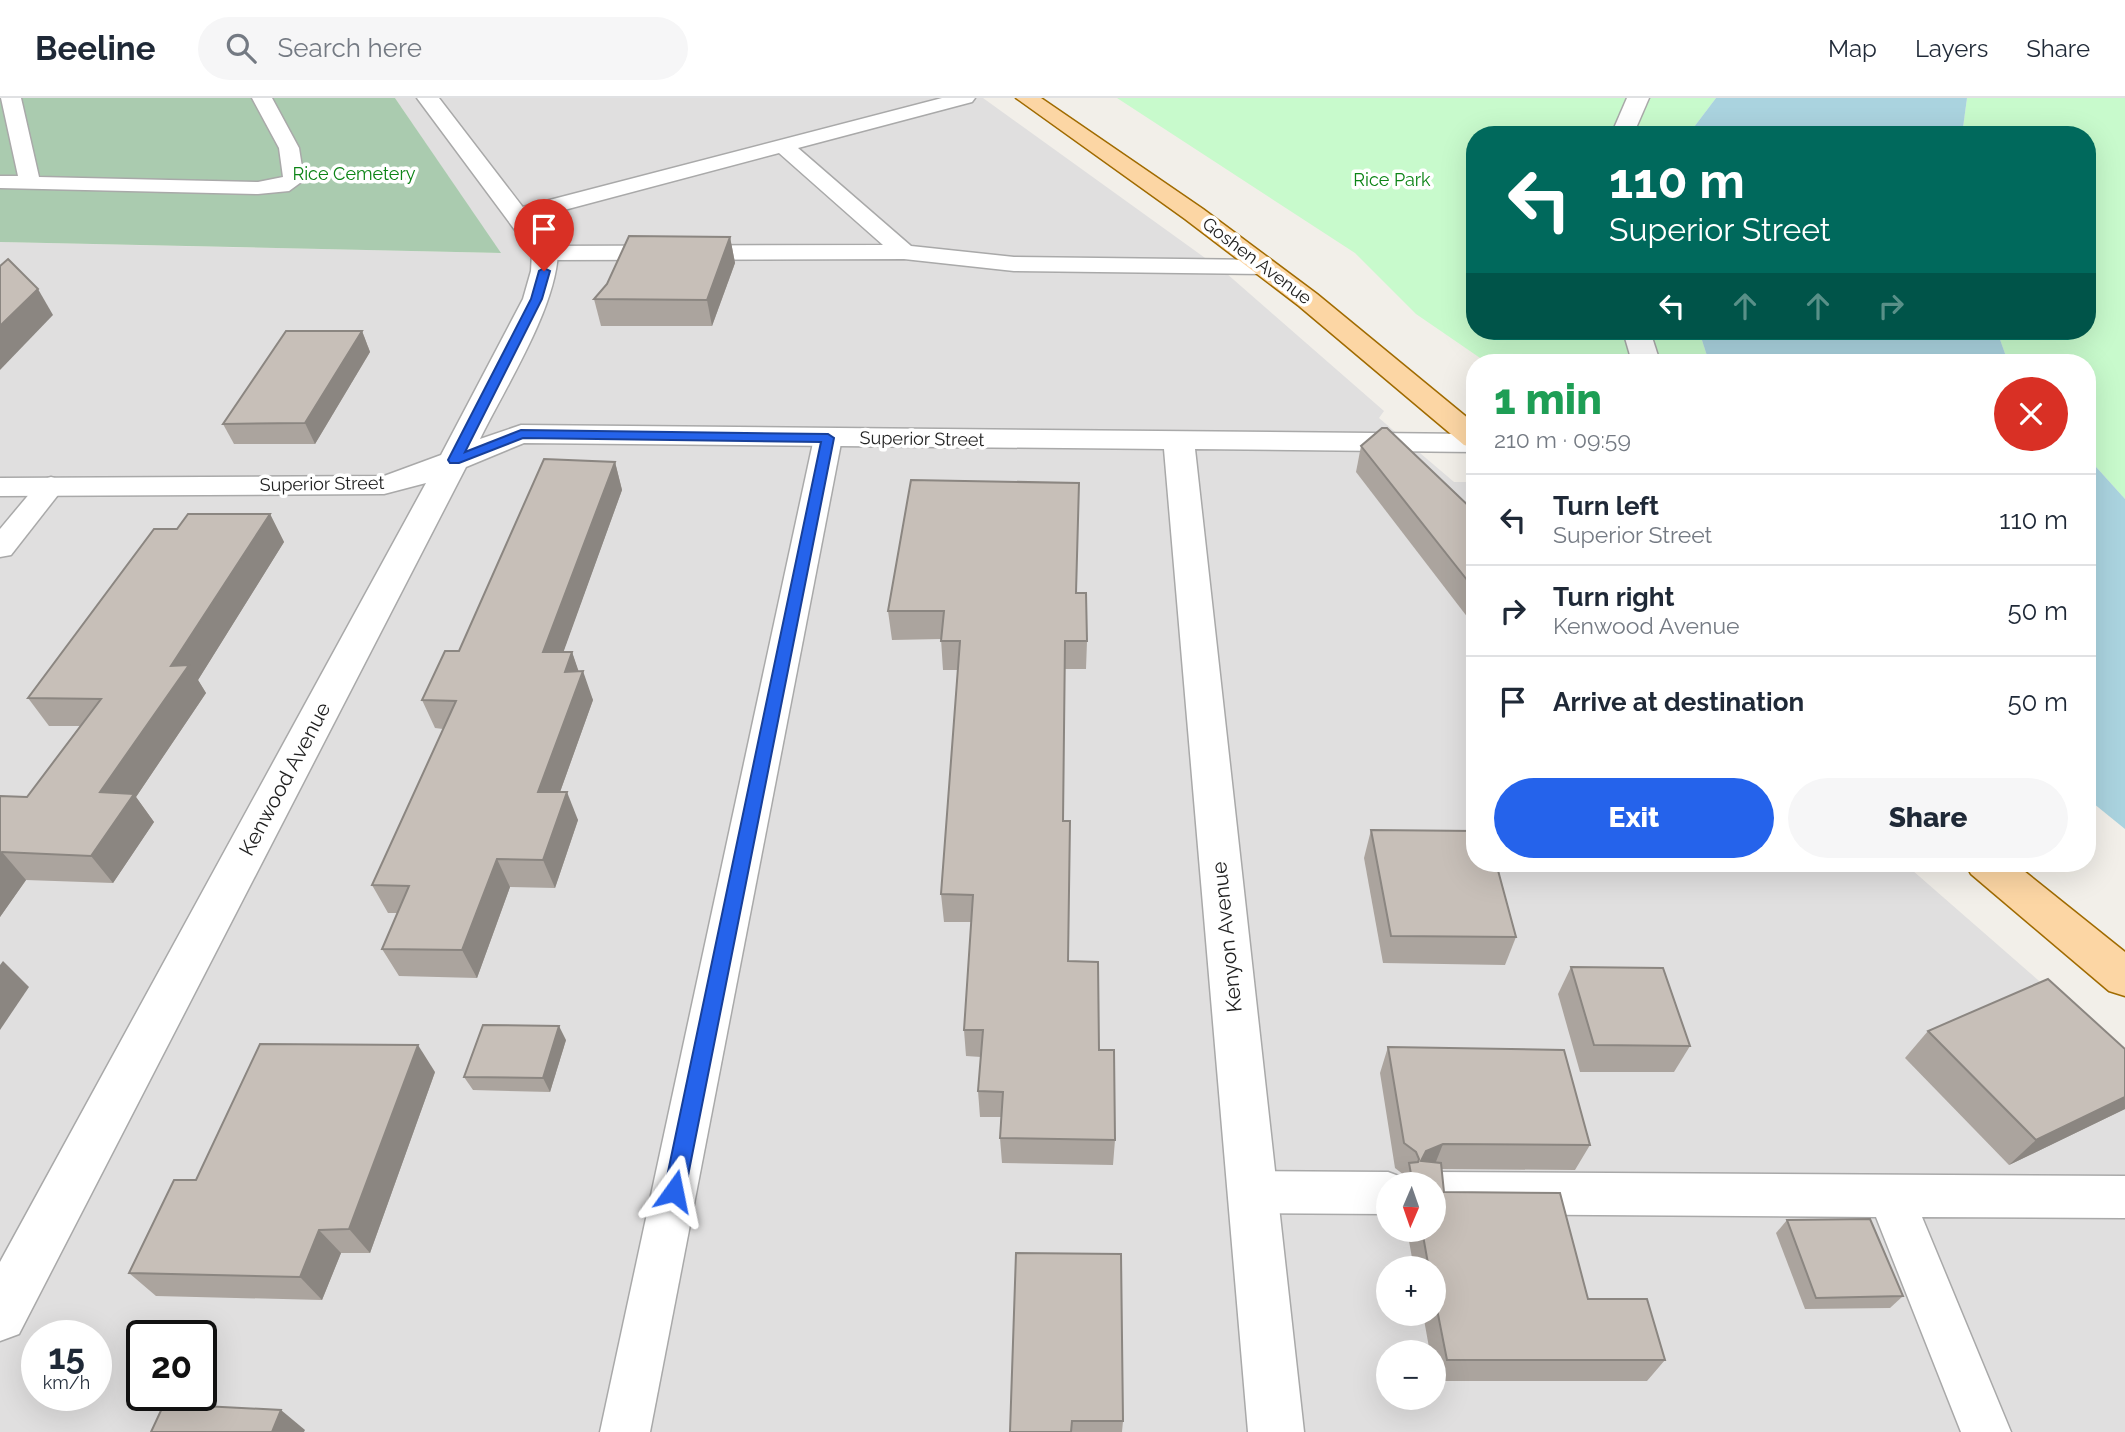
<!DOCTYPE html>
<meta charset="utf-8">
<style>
body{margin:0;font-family:Raleway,sans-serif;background:#f6f6f7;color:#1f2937;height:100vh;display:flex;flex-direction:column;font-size:26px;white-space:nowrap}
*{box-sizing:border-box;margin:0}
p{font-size:23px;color:#747a83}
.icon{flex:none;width:38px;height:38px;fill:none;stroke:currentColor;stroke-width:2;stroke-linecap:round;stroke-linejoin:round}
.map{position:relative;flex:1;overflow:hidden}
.side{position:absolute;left:1466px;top:256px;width:630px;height:518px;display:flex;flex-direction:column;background:#fff;border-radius:28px;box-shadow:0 7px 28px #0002}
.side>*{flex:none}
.guide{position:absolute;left:1466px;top:28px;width:630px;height:214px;border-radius:28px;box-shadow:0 7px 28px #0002;background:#00695c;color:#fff;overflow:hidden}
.needle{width:46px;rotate:182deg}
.buttons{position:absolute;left:1376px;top:1074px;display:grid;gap:14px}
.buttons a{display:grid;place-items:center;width:70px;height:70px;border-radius:50%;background:#fff;box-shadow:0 7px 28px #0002;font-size:35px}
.speed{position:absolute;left:21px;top:1222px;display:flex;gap:14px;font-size:35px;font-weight:700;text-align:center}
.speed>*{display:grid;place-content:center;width:91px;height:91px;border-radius:50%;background:#fff;box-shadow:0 7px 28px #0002;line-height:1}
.speed small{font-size:18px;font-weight:400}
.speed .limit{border:4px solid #111;border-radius:10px;background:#fff;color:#111}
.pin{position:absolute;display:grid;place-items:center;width:60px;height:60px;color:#fff;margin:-72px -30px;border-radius:50% 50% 50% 0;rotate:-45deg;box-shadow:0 0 7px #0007}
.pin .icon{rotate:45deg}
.me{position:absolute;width:77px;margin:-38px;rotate:12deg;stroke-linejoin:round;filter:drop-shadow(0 0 5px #0008)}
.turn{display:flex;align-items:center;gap:24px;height:147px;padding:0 28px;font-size:32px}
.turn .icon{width:91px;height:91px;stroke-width:2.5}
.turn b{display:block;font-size:49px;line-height:60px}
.lanes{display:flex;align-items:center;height:66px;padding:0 28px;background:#0003;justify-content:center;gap:35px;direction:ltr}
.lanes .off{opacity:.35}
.round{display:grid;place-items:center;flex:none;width:74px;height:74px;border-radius:37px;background:#f6f6f7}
.summary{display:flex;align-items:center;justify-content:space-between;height:119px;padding:0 28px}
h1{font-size:42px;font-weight:800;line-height:52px;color:#1e9e55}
.cta{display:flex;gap:14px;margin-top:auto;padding:14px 28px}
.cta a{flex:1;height:80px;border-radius:42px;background:#2563eb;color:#fff;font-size:28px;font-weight:800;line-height:80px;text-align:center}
.cta a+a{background:#f6f6f7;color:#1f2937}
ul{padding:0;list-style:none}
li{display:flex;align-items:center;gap:21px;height:91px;padding:0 28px;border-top:2px solid #e0e1e3}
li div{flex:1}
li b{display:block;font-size:26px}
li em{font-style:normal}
header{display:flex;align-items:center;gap:42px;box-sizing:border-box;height:98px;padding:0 35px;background:#fff;border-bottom:2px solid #e0e1e3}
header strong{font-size:33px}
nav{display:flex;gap:38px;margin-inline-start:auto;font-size:24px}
.search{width:490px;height:63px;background:#f6f6f7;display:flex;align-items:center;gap:18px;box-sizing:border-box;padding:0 24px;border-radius:38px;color:#747a83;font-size:26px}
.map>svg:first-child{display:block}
.residential{fill:#e0dfdf;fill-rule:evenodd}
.cemetery{fill:#aacbaf}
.park{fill:#c8facc}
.water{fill:#aad3df}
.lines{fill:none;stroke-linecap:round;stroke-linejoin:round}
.service-casing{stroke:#a9a9a9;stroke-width:3}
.minor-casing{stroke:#a9a9a9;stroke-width:3}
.primary-casing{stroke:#a06b00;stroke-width:3}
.service{fill:#fff;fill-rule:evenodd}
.minor{fill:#fff;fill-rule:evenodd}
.primary{fill:#fcd6a4;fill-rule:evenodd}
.wall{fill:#aba49e}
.shaded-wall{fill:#8b8681}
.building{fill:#c7bfb8;stroke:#8b8681;stroke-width:2}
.route{fill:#2563eb;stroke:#184099;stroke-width:2}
.labels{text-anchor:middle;stroke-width:7;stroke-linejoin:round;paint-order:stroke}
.far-park-label{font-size:18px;fill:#0c8416;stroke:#fff}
.far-street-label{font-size:18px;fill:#222;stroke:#fff}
.street-label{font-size:21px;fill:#222;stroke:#fff}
</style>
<header>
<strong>Beeline</strong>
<div class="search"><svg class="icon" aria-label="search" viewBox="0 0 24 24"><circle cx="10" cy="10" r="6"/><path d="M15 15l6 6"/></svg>Search here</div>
<nav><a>Map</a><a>Layers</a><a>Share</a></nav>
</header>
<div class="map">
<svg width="2125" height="1334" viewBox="0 0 2125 1334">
<rect width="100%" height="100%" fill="#f2efe9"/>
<path class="residential" d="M395,0h588l243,175 158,138 -5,7 75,64h15l6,6v375h429l221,193v376h-2125v-1190l500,11zM1388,1087h45v45h-45zM1388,1171h45v45h-45zM37,1237h59v60h-59zM142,1237h59v60h-59zM1388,1255h45v45h-45z"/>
<path class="cemetery" d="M0,0h395l106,155 -501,-11z"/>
<g class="park">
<path d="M1117,0h599l-28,37h-213v196h224l10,31h-223l-70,-48 -61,-61z"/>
<path d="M1967,0h158v401l-37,-41v-96h-80l-11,-31h91v-196h-126z"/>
</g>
<g class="water">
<path d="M1716,0h251l-5,37h-274z"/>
<path d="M1699,233h298l11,31h-299z"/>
<path d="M2088,360l37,41v330l-37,-30z"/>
</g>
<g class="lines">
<defs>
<g id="service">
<path d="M1,0h20l18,79 219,5 25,-5 -4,-29 -27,-50h20l27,50 5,32 -15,11 -31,3 -258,-6v-12h18z"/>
<path d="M942,0h33l-3,4 -174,46 113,98 103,11 250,3 8,2 4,5 -4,5 -8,2 -250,-3 -110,-12 -359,1 -8,-2 -3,-5 3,-5 8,-2 338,-1 -104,-92 -260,69 -11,-7 3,-5z"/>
<path d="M828,332l10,2 4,6 -192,994h-50l214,-994 4,-6z"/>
<path d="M51,379l10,3 4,6 -54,69 -11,2v-28l41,-49z"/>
<path d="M1252,1073l136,1 16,6 3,7h-19v29l-136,-1 -16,-6 -7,-15 7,-15z"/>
<path d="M1433,1074l692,4v42l-203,-1 89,215h-50l-85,-215 -443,-3v-29h-19l3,-7z"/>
</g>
<g id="minor">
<path d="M417,0h22l119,155c-3,57 -52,133 -78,186l41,-14 954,9v18l-280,-3 109,983h-56l-84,-983 -640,-6 -58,24 -447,867 -19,7v-79l426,-779 -42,11 -384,2v-18l384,-2 57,-21 82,-156 8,-28 1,-18z"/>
<path d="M1627,0h22l-16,37h-22z"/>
<path d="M1623,233h27l10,31h-28z"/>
</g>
<g id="primary">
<path d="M1016,0h25l162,111 114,85 158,130v24l-11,-3 -165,-139 -114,-87z"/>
<path d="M1965,765h49l111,89v44l-16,-5 -138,-117z"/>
</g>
</defs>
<use href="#service" class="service-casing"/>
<use href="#minor" class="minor-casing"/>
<use href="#primary" class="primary-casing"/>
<use href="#service" class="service"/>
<use href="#minor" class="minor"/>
<use href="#primary" class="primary"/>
</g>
<g class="wall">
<path d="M730,139l5,26 -23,63h-111l-7,-27z"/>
<path d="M362,233l8,21 -55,92h-81l-11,-20z"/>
<path d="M1361,348l114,66v115l-119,-155z"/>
<path d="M615,364l7,28 -59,162h9l6,19 15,29 -33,92 18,28 -23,68 -45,-1 -33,91 -78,-2 -17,-27 16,-36h-10l-16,-28 71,-156 -8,-1 -13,-28z"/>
<path d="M1079,385l-3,110 11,48 -1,28h-21l-2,152 5,140 31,89 16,90 -2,25 -111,-2 -2,-25 1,-21h-21l-2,-26 3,-34 -15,-1 -2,-26 7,-108h-27l-3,-28 17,-224h-15l-2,-31 -49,1 -4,-29z"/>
<path d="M270,416l14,28 -86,138 8,13 -70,104 18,25 -41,61 -87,-3 -26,37v-121l27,1 53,-71h-31l-21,-28 149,-169z"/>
<path d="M1371,732l145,107 -11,28 -122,-2 -19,-105z"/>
<path d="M1571,869l119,79 -16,26h-94l-22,-78z"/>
<path d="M1928,933l197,18v60l-116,56 -104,-107z"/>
<path d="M566,942l-16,52 -77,-2 -9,-13z"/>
<path d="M1388,949l202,98 -15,25 -134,-1 3,23 144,107 77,61 -18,21h-212l-2,-11v-17h-3l-7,-39h10v-45h-19l-7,-39h26v-45h-32l3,-10 -9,-7 -15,-95z"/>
<path d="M435,974l-65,181h-29l-19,47 -166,-4 -27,-23 67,-93z"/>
<path d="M1787,1122l116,76 -13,12 -85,1 -29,-76z"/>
<path d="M1016,1155l107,168 -1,11h-112z"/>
</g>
<g class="shaded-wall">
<path d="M730,139l5,26 -23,63 -5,-26z"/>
<path d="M38,191l15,26 -53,55v-44z"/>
<path d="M362,233l8,21 -55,92 -10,-21z"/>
<path d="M615,364l7,28 -69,191 -10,-29z"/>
<path d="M270,416l14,28 -86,138 8,13 -70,104 18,25 -41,61 -22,-27 9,-64 71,-126z"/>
<path d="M572,554l9,26 2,-7 10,29 -43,120 -12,-28 27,-120z"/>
<path d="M567,694l11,28 -23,68 -12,-28z"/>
<path d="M2,754l24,28 -26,37v-61z"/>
<path d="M497,761l13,28 -33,91 -15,-28z"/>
<path d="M3,863l26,26 -29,43v-65z"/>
<path d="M559,928l7,14 -16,52 -7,-14z"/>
<path d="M418,947l17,27 -65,181 -21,-24z"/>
<path d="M2125,999v12l-116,56 27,-25z"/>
<path d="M1443,1046l-10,25 -17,7 -4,9 14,-34z"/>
<path d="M319,1132l22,23 -19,47 -22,-23z"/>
<path d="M281,1312l24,20 -1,2h-32z"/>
</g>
<g class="building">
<path d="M629,138l101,1 -23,63 -113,-1 13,-15z"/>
<path d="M8,161l30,30 -38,37v-60z"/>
<path d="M286,233h76l-57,92 -82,1z"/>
<path d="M1382,330h5l88,84v78l-114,-144z"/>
<path d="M544,361l71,3 -72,190h29l-7,20 18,-1 -45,121h29l-24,68 -46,-1 -35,91 -80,-1 27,-63 -37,-1 84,-184 -34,-1 23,-49h14z"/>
<path d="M911,382l168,3 -3,110h10l1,48h-22l-2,180h7l-2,140 30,1 1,88h15l1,90 -115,-2 3,-46 -25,-1 5,-61h-19l9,-135 -32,-1 19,-253h-19l3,-30h-56z"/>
<path d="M188,416h82l-99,152 18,-1 -89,127 34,2 -43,62 -89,-4 -2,4v-60l27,1 74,-98 -73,-1 126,-169h23z"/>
<path d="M1371,732l104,1v32h21l20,74 -125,-1z"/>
<path d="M1571,869l92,1 27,78 -96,-1z"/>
<path d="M2048,881l77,70v48l-89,43 -108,-109z"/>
<path d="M483,927l76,1 -16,52 -79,-1z"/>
<path d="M260,946l158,1 -69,184 -30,1 -19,47 -171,-4 45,-93h22z"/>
<path d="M1388,949l176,3 26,95 -147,-1 -17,7 -5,10 20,2 3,29 116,1 28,106h59l18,61h-218l-14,-71v-20h-4l-7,-39h11v-45h-20l-4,-22 9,-1 1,-3 -3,-7 -12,-9z"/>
<path d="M1870,1121l33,77 -87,2 -29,-78z"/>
<path d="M1016,1155l105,1 2,167h-51l-1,11h-61z"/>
<path d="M164,1306l117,6 -9,22h-121z"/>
</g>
<path class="route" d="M544,170l6,3 -8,28 -77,153 56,-22 307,4 6,4 -149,753 -3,7 -8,2 -7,-2 -3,-7 157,-749 -298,-4 -64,25h-9l-2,-3 83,-161 8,-28z"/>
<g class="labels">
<g class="far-park-label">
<text x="354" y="82">Rice Cemetery</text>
<text x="1392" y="88">Rice Park</text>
</g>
<g class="far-street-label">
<text transform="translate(1257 163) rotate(37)" y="6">Goshen Avenue</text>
<text transform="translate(922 341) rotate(1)" y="6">Superior Street</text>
<text transform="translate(322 386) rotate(-1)" y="6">Superior Street</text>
</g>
<g class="street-label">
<text transform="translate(285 681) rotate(-62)" y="7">Kenwood Avenue</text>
<text transform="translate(1227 839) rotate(-96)" y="7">Kenyon Avenue</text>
</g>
</g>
</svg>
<div class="buttons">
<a><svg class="needle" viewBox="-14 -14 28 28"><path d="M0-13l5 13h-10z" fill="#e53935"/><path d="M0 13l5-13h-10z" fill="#747a83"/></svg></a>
<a>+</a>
<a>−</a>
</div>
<div class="speed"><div>15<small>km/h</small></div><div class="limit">20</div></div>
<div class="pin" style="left:544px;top:173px;background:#d93025"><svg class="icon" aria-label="arrive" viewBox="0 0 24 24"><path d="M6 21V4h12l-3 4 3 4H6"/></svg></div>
<svg class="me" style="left:674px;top:1093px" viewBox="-20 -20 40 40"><path d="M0-17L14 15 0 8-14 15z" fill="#2563eb" stroke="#fff" stroke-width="4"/></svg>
<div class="guide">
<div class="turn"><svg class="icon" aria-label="left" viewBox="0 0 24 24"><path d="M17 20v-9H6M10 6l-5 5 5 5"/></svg><div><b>110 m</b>Superior Street</div></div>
<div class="lanes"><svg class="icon" aria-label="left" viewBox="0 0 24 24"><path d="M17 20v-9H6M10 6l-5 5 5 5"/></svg><svg class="icon off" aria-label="ahead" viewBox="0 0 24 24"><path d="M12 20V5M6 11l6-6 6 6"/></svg><svg class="icon off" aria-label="ahead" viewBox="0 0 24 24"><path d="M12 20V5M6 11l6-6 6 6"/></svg><svg class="icon off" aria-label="right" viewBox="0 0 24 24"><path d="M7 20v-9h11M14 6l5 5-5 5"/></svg></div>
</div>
<section class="side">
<div class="summary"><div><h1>1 min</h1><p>210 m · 09:59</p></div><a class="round" style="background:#d93025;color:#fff"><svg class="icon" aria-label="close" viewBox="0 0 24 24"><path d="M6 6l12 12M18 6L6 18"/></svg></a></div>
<ul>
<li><svg class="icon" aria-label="left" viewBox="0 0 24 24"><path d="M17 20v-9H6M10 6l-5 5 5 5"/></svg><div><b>Turn left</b><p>Superior Street</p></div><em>110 m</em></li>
<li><svg class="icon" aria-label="right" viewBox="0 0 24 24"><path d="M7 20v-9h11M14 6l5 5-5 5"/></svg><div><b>Turn right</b><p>Kenwood Avenue</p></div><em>50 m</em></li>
<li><svg class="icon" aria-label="arrive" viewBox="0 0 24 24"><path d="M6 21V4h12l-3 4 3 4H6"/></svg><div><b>Arrive at destination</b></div><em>50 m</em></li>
</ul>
<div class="cta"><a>Exit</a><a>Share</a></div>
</section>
</div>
